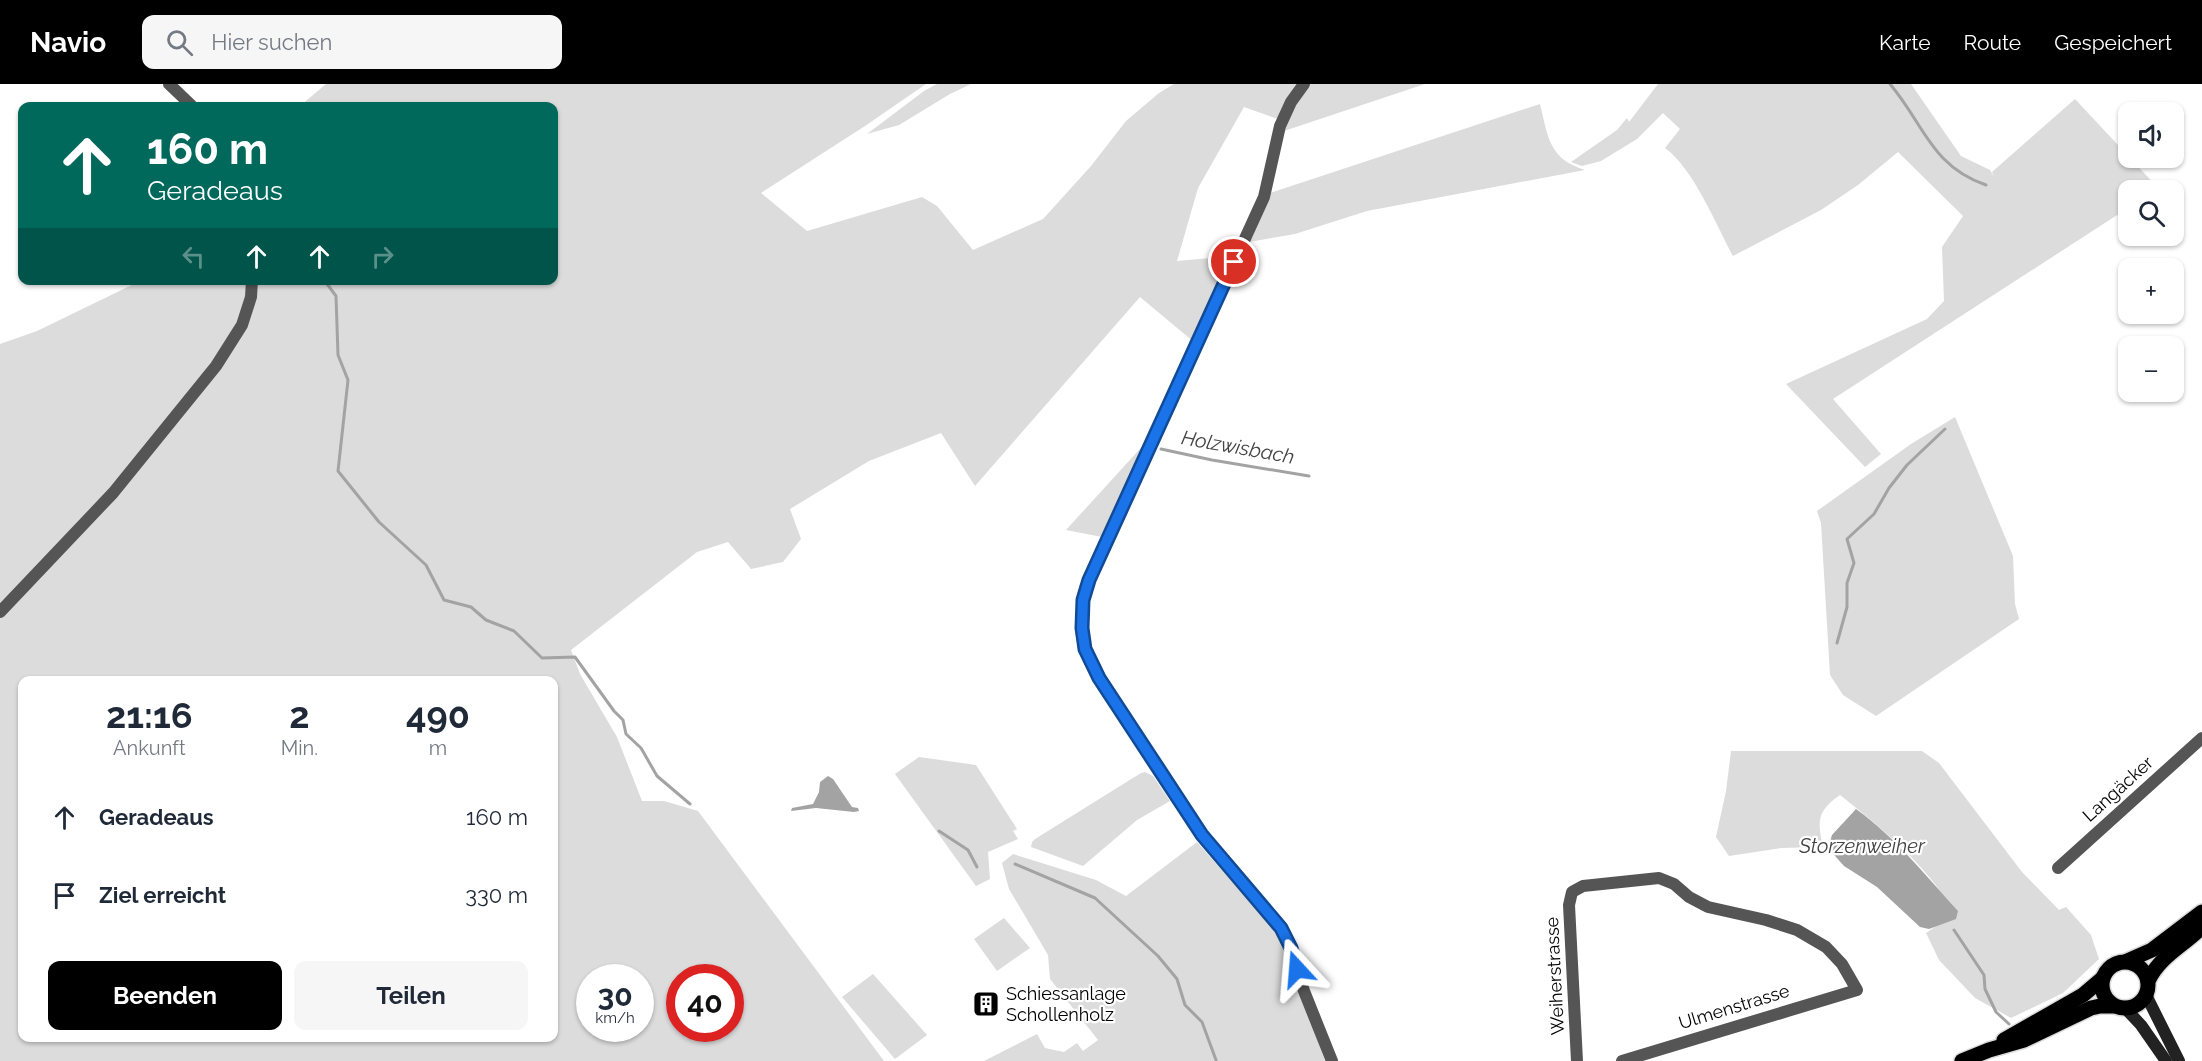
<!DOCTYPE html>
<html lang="de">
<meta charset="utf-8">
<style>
body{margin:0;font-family:Raleway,sans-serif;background:#f6f6f7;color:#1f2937;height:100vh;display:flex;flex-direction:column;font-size:22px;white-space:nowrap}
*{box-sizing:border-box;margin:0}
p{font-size:20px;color:#747a83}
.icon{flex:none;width:33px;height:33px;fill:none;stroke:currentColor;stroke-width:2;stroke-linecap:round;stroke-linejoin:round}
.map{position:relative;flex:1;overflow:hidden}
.side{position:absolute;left:18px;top:592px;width:540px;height:366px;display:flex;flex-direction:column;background:#fff;border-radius:12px;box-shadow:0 2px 4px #0004}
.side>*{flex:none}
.banner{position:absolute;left:18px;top:18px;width:540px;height:183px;border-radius:12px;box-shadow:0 2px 4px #0004;background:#00695c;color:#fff;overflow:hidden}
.tools{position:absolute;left:2118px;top:18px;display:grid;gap:12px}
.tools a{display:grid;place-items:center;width:66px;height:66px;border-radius:12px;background:#fff;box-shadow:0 2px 4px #0004;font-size:30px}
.speed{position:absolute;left:576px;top:880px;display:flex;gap:12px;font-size:30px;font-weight:700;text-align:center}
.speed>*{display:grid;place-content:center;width:78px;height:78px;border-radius:50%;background:#fff;box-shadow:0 2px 4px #0004;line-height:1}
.speed small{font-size:15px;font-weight:400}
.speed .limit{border:9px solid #d22;background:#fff;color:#111}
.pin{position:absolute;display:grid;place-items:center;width:51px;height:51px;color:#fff;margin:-26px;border:3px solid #fff;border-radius:50%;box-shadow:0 2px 6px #0007}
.me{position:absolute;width:66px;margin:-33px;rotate:341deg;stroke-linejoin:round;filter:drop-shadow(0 0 4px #0008)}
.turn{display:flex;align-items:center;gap:21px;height:126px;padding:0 30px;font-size:27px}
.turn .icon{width:78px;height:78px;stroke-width:2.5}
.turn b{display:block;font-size:42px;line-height:51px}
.lanes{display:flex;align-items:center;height:57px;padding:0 30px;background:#0003;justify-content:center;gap:30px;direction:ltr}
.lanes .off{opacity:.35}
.eta{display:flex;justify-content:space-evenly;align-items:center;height:102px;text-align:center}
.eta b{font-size:36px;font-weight:700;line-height:42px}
.cta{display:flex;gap:12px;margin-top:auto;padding:12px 30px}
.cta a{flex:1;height:69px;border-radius:12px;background:#000;color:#fff;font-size:24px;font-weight:700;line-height:69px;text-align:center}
.cta a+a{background:#f6f6f7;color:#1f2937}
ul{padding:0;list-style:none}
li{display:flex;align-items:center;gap:18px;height:78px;padding:0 30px}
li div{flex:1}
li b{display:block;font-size:22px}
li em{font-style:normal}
header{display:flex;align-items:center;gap:36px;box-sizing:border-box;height:84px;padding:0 30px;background:#000;color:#fff}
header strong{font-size:28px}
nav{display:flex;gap:33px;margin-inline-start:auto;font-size:21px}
.search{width:420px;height:54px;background:#f6f6f7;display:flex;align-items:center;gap:15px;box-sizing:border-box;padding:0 21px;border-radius:12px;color:#747a83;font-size:22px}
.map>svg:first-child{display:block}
.green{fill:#dcdcdc;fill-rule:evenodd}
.water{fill:#a3a3a3}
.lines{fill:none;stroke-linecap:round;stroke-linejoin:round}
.stream{stroke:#a3a3a3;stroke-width:3}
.primary-casing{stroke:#dbdbdb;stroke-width:18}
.minor{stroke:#555;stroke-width:12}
.tertiary{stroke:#555;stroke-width:12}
.secondary{stroke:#222;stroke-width:12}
.primary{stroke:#000;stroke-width:15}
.route-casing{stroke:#114b97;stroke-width:15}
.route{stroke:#1a73e8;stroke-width:10}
.labels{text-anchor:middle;stroke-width:4.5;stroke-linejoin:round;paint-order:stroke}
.street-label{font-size:18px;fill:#000;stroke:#fff}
.poi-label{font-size:18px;fill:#000;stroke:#fff;text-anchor:start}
.water-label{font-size:20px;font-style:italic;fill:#444;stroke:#fff}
</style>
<header>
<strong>Navio</strong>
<div class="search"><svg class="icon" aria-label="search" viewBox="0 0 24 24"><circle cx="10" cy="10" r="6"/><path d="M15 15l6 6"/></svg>Hier suchen</div>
<nav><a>Karte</a><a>Route</a><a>Gespeichert</a></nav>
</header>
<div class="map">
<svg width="2202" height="977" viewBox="0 0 2202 977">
<rect width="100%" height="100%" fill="#fff"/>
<g class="green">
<path d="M326,0h600l-61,42 -104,67 46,38 115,-34 15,9 36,44 70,-31 48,-53 35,-45 33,-28 15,-9h127l-23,35 -34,-12 -46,81 -21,73 56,-5 -39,86 -54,-45 -165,189 -34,-53 -72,28 -79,48 11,30 -18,23 -32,7 -23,-27 -31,10 -126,98 9,24 37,63 25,64h22l34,10 186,250h-884v-717l37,-13 103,-50 414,-1v-174h-254zM22,597h532v357h-532zM590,894h50v51h-50zM680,894h50v51h-50z"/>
<path d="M937,0h34l-21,10 -51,31 -32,9 57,-43z"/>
<path d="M1309,0h116l-141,47 11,-28z"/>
<path d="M1658,0h253l50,72 29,14 4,7 -2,-5 83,-73 84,90 -31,1v18l-295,191 48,55 -16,13 -79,-83 141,-65 17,-18 -2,-54 21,-31 -65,-64 -40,33 -37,25 -88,46c-17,-31 -39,-87 -68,-108l15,-19 -17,-16 -26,26 -36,22 -19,5 -11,-4 46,-32 10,-12 2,4z"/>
<path d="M1540,20c8,33 9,55 45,66l-218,41 -72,23 -46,8 21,-49z"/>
<path d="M1955,333l58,139 2,48 4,15 -143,97 -33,-21 -13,-20 -9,-152 -4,-12 94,-67z"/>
<path d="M1149,355l-47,98 -36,-7z"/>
<path d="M1731,667h191l17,12 83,109 37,38 7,-3 25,28 8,24 -36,34 -52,25 -36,-20 -36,-38 -13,-27 28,-19c-21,-44 -76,-89 -114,-119 -23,16 -23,26 -17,52l-42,1 -52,8 -13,-19 10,-46z"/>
<path d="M919,673l57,8 41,64 -4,2 5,8 -30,13 2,27 -14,7 -81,-112z"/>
<path d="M1145,688l8,4 17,25 -33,19 -54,46 -52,-19 1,-5 3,-3 106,-66z"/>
<path d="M1197,758l73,83 14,21 41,115h-341l53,-27 8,14 19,4 13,-9 6,8 15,-11 -48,-61 -2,-24 -39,-66 -7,-26 11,-9 83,26 30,16z"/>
<path d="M1004,834l26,30 -33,23 -23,-32z"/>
<path d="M873,890l54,61 -32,24 -53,-62z"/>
</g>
<g class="water">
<path d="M828,692l5,3 19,28 6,1 1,3 -5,1 -38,-4 -25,3 1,-3 21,-4 6,-12 1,-10z"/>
<path d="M1856,725c39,28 69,66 102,102l-2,8 -27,10 -9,-2 -43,-40 -33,-21 -16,-18 4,-13z"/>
</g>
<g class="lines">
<g class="stream">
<path d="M1890,0c34,40 41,82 96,101"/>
<path d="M324,196l12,16 2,59 10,25 -10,91 41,51 47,43 18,35 27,7 15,13 28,11 28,27 33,-1 39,54 9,9 3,14 15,14 16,28 33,28"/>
<path d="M1161,365l51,11 97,16"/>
<path d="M1837,559l10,-36v-24l7,-20 -7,-24 27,-25 15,-26 18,-23 38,-36"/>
<path d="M939,747l29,19 9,17"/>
<path d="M1015,780l80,34 63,58 19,23 8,26 17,17 14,38"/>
<path d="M1954,846l30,45 1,14 11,23 13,12"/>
</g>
<defs>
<g id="primary">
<path d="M2127,877l25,-11 50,-38"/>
<circle cx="2125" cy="901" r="23"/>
<path d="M2148,897c12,-25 35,-35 54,-54"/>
<path d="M2004,956l79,-45 20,-17"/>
<path d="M1962,977l27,-11 35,-10 67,-32 9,-2h14"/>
</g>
</defs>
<use href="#primary" class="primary-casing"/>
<g class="minor">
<path d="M2058,784l144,-130"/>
<path d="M1577,977l-8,-156 3,-13 11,-6 76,-8 15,6 15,13 19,10 58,13 31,10 29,17 16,17 15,26 -235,71"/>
</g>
<g class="tertiary">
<path d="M169,0l23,22"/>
<path d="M1304,0l-13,18 -11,24 -16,71 -175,383 -6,20 -1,28 3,21 14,29 89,137 14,20 79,93 10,20 13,43 28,70"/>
<path d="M0,528l113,-119 103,-127 26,-41 9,-28 1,-17"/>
</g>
<g class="secondary">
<path d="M2146,911l33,66"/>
<path d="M2125,924l16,17 25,36"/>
</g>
<use href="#primary" class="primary"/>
</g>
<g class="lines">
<defs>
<path id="route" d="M1234,178l-145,318 -6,20 -1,28 3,21 14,29 103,157 79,93 10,20 6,21"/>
</defs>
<use href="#route" class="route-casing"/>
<use href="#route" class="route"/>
</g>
<defs>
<symbol id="building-square" viewBox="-11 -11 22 22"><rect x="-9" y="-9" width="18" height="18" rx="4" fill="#000" stroke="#fff"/><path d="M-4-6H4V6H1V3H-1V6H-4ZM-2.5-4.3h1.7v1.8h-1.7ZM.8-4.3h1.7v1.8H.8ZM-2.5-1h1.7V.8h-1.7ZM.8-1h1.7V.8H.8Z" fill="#fff"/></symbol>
</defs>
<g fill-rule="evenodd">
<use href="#building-square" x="971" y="905" width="30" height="30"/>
</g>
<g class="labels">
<g class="street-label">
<text transform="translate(2118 705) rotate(-42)" y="6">Langäcker</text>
<text transform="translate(1555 892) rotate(-93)" y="6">Weiherstrasse</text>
<text transform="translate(1734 923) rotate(-17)" y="6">Ulmenstrasse</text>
</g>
<g class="poi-label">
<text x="1006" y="916">Schiessanlage<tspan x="1006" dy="21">Schollenholz</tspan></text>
</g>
<g class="water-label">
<text transform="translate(1238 363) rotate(10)" y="7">Holzwisbach</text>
<text x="1862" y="769">Storzenweiher</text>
</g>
</g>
</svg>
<div class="tools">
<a><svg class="icon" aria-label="sound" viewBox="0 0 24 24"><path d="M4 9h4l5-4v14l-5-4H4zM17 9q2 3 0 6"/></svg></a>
<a><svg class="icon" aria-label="search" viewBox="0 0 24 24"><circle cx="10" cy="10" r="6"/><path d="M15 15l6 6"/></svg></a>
<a>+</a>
<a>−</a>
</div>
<div class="speed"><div>30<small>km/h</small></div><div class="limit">40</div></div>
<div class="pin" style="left:1234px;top:178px;background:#d93025"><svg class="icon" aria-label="arrive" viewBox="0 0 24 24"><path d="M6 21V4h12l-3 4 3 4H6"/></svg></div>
<svg class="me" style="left:1297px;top:885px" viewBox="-20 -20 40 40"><path d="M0-17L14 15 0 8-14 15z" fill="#1a73e8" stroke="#fff" stroke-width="4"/></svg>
<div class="banner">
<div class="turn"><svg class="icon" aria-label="ahead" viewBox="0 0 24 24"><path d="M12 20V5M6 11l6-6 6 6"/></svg><div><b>160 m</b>Geradeaus</div></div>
<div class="lanes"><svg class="icon off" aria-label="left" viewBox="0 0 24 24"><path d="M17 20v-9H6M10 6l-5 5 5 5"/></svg><svg class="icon" aria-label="ahead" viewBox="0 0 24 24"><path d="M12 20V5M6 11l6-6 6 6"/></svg><svg class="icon" aria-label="ahead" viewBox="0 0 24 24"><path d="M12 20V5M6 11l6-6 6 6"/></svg><svg class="icon off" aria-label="right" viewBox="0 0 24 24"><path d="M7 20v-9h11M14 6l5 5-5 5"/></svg></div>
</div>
<section class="side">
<div class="eta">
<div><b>21:16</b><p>Ankunft</p></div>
<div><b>2</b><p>Min.</p></div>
<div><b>490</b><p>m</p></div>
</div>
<ul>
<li><svg class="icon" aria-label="ahead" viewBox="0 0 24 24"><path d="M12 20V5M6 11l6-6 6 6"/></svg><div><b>Geradeaus</b></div><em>160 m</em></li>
<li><svg class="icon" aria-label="arrive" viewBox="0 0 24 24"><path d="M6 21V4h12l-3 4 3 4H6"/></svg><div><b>Ziel erreicht</b></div><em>330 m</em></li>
</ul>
<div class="cta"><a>Beenden</a><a>Teilen</a></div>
</section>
</div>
